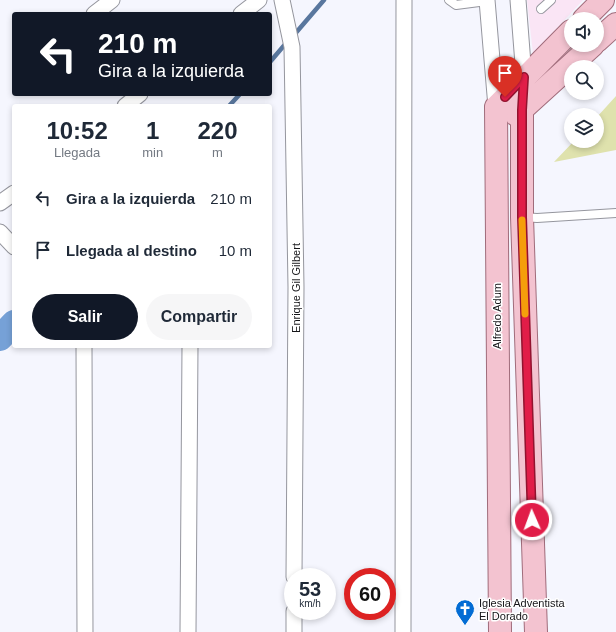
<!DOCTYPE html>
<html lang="es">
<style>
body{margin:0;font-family:Arial,sans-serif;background:#f6f6f7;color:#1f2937;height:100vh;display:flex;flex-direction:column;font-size:15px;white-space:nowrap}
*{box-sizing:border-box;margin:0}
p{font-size:13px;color:#747a83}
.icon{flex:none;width:22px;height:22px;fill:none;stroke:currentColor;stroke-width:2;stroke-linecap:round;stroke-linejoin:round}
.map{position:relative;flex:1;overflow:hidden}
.panel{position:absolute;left:12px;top:104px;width:260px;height:244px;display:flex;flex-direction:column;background:#fff;border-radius:4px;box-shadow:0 2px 6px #0003}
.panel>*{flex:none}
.hud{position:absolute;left:12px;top:12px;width:260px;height:84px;border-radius:4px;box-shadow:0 2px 6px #0003;background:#111827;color:#fff;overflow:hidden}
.controls{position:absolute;left:564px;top:12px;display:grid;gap:8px}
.controls a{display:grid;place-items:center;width:40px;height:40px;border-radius:50%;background:#fff;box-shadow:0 2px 6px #0003;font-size:20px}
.speed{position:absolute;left:284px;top:568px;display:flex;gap:8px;font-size:20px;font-weight:700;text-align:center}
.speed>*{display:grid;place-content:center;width:52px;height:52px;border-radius:50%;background:#fff;box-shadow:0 2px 6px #0003;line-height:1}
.speed small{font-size:10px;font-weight:400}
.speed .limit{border:6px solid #d22;background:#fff;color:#111}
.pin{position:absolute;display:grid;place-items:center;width:34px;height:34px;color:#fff;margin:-41px -17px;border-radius:50% 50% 50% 0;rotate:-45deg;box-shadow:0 0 4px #0007}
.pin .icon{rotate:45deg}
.me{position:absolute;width:44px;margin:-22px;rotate:358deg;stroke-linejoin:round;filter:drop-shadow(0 0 3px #0008)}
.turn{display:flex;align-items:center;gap:14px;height:84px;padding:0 20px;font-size:18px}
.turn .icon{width:52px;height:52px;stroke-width:2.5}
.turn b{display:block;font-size:28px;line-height:34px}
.eta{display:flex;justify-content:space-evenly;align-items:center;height:68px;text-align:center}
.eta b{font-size:24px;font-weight:600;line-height:28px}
.action{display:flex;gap:8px;margin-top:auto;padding:8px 20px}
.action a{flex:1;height:46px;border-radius:24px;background:#111827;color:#fff;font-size:16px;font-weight:600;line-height:46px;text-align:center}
.action a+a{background:#f6f6f7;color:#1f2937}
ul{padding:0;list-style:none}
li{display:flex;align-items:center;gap:12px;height:52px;padding:0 20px}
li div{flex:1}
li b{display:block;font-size:15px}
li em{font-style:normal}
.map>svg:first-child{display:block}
.education{fill:#fae5f5}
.green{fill:#dfe2ad}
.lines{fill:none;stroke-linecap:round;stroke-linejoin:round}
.stream{stroke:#59779e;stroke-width:4.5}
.river{stroke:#76a1d7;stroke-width:26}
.lane-casing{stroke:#95969e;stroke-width:10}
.street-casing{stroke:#95969e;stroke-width:17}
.primary-casing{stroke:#a06c7b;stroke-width:24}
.lane{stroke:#fff;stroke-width:8}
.street{stroke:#fff;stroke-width:15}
.primary{stroke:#f3c3d0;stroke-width:22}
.route-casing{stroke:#92132f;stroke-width:10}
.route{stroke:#e11d48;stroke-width:7}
.slow{stroke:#f59e0b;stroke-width:7}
.labels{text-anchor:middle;stroke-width:3;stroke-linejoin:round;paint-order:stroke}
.street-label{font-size:11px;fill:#151518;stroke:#fff}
.poi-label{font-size:11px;fill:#151518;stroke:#fff;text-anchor:start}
</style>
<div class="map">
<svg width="616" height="632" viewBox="0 0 616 632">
<rect width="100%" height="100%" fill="#f5f6fe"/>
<path class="education" d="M527,0h56l-50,54z"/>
<path class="green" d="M616,96v54l-62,12 20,-21h23v-24z"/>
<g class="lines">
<g class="stream">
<path d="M294,35l30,-35"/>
<path d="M270,62l17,-20"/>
<path d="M229,106l11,-12"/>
</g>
<path class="river" d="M0,338l14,-15"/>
<defs>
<g id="lane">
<path d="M449,0l7,5 31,-4"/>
<path d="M541,9l10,-9"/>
<path d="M523,217l14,1 79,-5"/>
</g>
<g id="street">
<path d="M282,0l10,47 4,240 -2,290"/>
<path d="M487,0l9,107"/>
<path d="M518,0l6,77"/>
<path d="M94,14l18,-14"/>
<path d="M241,14l18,-14"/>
<path d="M125,106l15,-12"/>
<path d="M0,203l14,-10"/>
<path d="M0,232l14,15"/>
<path d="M84,346l1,286"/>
<path d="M188,632l2,-286"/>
<path d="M294,632v-21"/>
<path d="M403,632l1,-632"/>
</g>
<g id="primary">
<path d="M584,19l19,-19"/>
<path d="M597,41l19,-17"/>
<path d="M524,77l-2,32v108l14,415"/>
<path d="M516,115l77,-70"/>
<path d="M500,632l-4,-525 75,-76"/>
</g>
</defs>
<use href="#lane" class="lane-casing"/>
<use href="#street" class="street-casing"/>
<use href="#primary" class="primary-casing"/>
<use href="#lane" class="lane"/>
<use href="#street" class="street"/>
<use href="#primary" class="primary"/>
</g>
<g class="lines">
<defs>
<path id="route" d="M505,97l19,-20 -2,33v107l10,303"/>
</defs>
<use href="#route" class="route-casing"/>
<use href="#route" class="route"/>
<path class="slow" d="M522,220l3,94"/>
</g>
<defs>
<symbol id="church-pin" viewBox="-11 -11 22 30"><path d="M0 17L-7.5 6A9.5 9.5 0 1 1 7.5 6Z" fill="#036cd4" stroke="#fff"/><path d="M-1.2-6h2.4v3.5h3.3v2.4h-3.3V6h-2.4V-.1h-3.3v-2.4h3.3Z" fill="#fff"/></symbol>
</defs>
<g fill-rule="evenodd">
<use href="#church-pin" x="454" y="598" width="22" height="30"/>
</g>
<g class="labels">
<g class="street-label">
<text transform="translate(296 288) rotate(-90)" y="4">Enrique Gil Gilbert</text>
<text transform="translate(497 316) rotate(-90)" y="4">Alfredo Adum</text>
</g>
<g class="poi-label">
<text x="479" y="607">Iglesia Adventista<tspan x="479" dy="13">El Dorado</tspan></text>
</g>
</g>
</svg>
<div class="controls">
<a><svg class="icon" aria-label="sound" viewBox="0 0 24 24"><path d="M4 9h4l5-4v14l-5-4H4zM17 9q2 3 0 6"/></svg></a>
<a><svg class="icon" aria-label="search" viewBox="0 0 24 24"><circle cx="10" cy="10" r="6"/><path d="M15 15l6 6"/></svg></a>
<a><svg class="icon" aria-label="layers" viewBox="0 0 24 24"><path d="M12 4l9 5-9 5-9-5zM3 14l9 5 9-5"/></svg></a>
</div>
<div class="speed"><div>53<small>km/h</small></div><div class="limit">60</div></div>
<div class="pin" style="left:505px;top:97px;background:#d93025"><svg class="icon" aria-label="arrive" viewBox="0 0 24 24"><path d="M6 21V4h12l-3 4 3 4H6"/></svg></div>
<svg class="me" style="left:532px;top:520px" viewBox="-20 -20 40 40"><circle r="17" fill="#e11d48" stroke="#fff" stroke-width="3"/><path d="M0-11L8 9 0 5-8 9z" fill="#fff"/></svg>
<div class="hud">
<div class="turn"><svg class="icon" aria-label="left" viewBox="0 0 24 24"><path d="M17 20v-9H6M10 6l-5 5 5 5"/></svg><div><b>210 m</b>Gira a la izquierda</div></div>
</div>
<section class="panel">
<div class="eta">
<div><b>10:52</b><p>Llegada</p></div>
<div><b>1</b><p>min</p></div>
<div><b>220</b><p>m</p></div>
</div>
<ul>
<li><svg class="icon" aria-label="left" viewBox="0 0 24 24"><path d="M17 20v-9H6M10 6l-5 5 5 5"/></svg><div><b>Gira a la izquierda</b></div><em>210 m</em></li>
<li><svg class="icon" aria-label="arrive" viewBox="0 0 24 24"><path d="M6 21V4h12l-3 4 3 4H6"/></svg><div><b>Llegada al destino</b></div><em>10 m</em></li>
</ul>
<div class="action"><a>Salir</a><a>Compartir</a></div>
</section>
</div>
